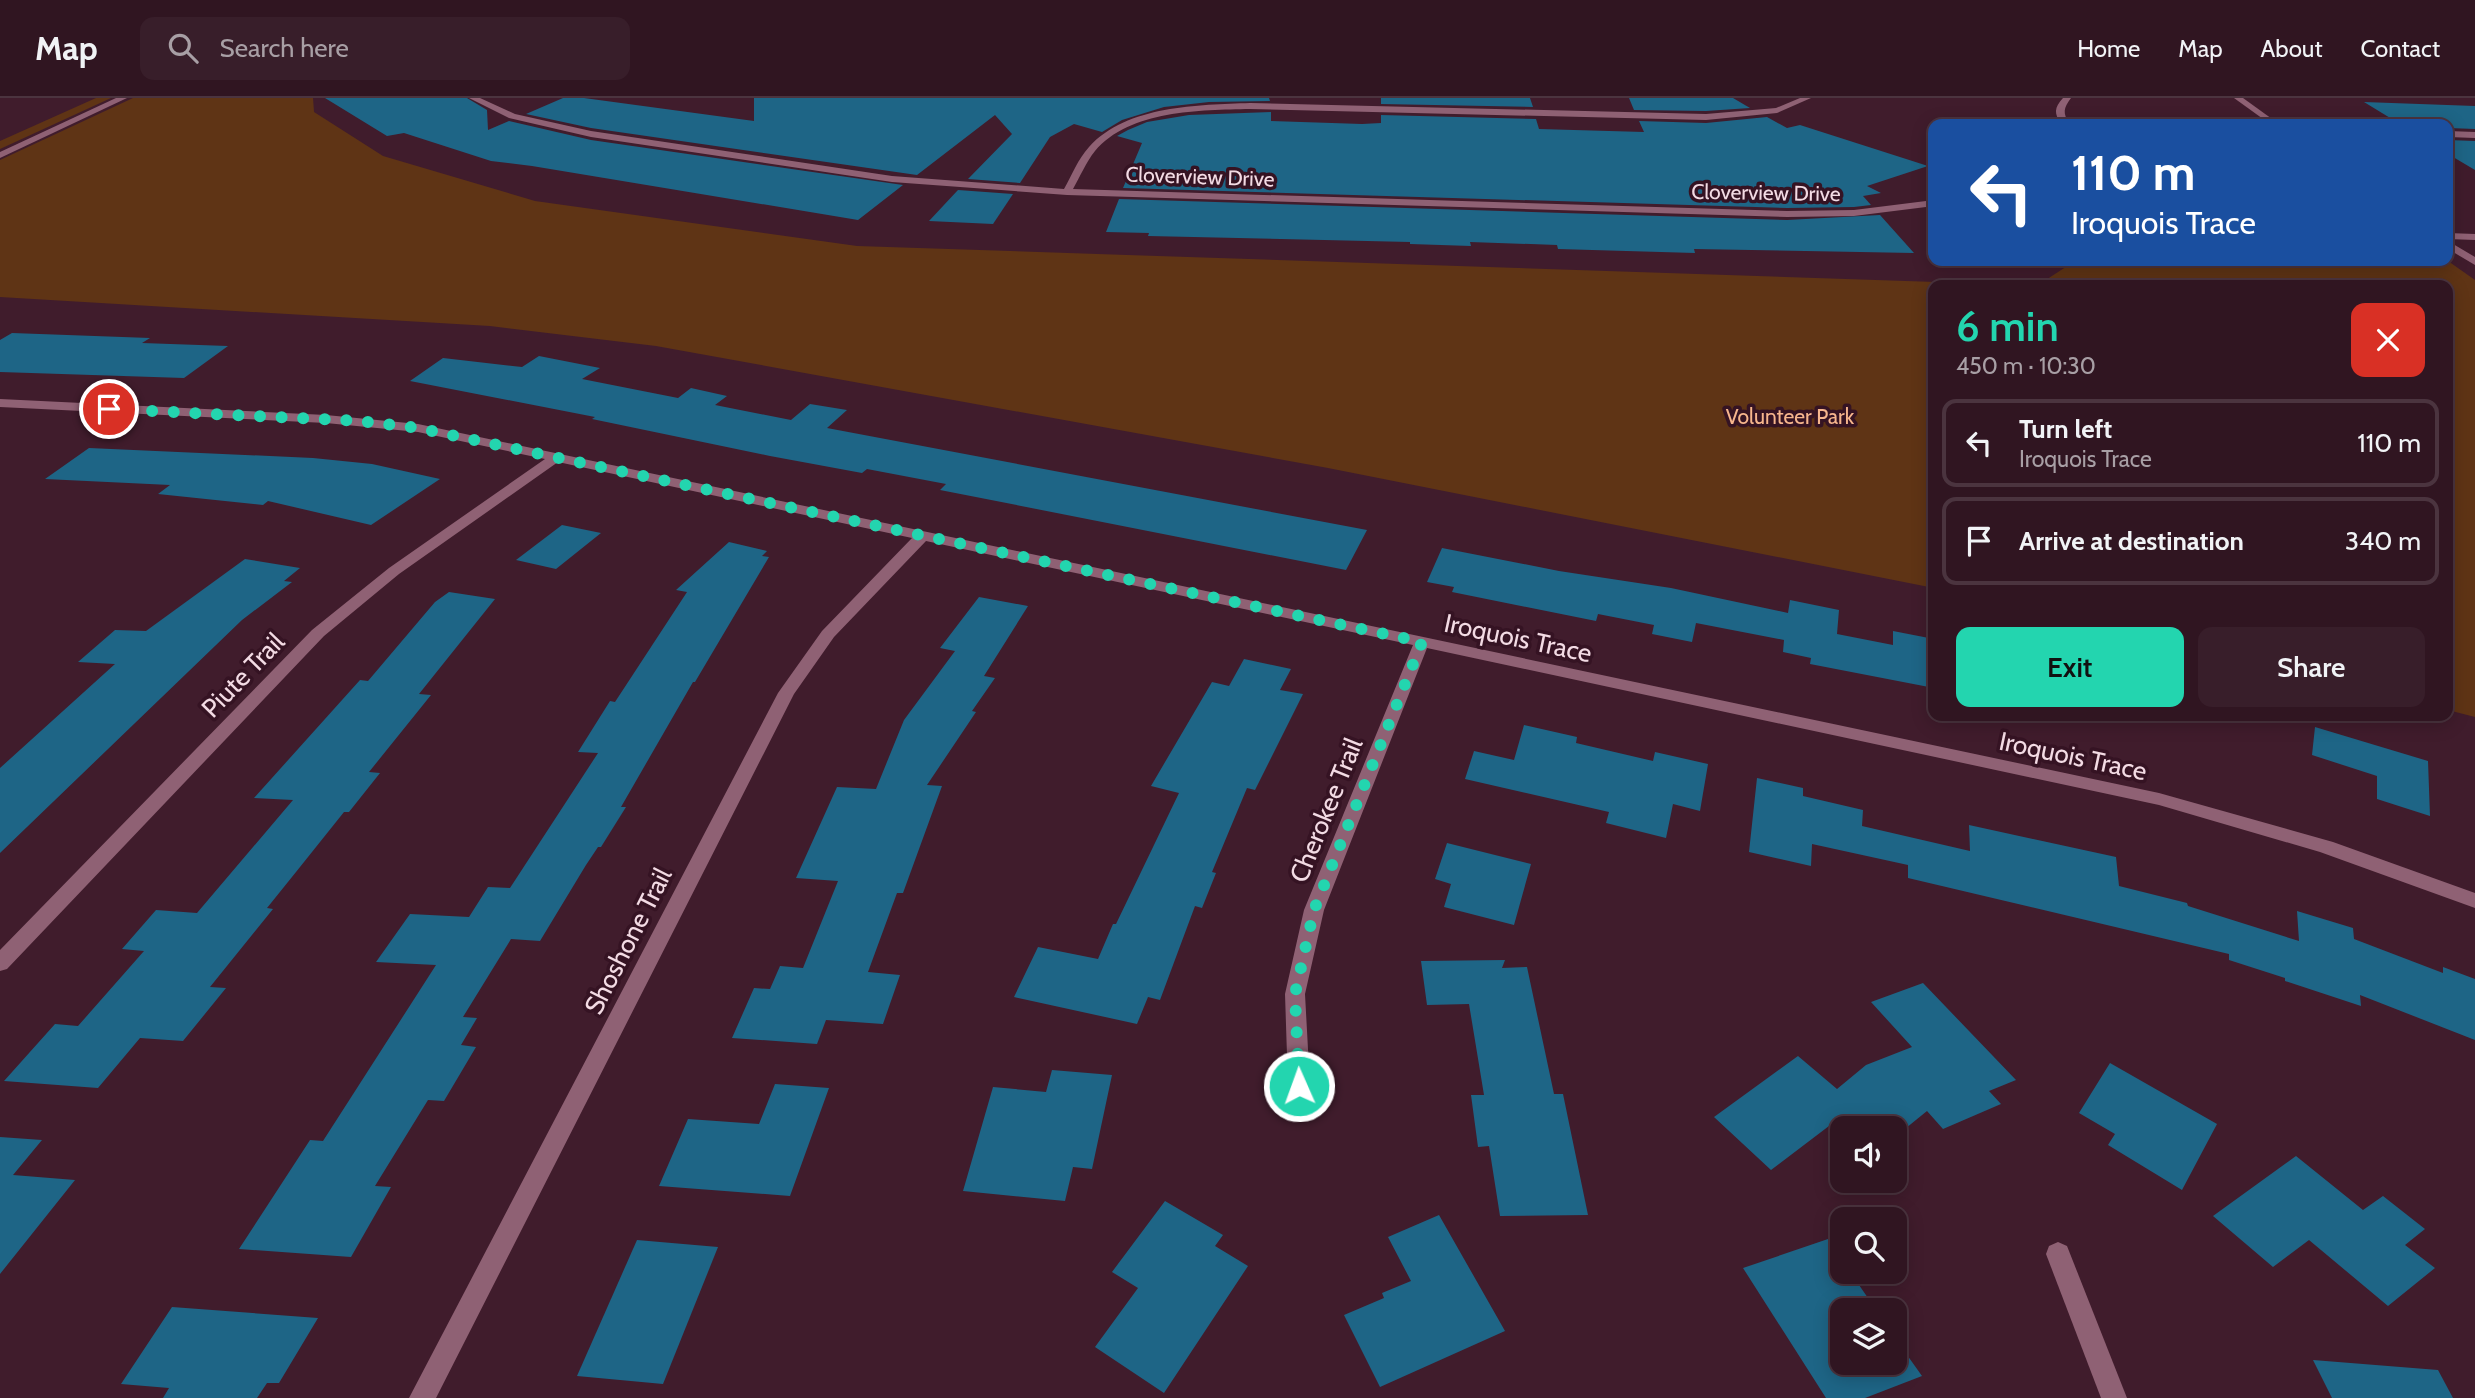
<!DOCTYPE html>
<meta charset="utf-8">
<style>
body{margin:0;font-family:Cabin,sans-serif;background:#381e2a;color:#f1f3f6;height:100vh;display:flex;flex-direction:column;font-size:26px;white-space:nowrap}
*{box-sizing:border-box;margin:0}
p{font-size:23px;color:#a89fa5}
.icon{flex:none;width:38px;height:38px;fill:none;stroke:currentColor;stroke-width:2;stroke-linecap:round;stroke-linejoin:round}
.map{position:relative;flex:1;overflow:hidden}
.side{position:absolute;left:1928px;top:182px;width:525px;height:441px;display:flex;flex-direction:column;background:#301521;border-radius:14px;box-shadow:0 4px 18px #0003,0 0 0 2px #4b343f}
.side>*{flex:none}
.top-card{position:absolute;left:1928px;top:21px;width:525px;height:147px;border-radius:14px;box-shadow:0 4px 18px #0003,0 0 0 2px #4b343f;background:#1a4fa0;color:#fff;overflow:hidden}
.tools{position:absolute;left:1830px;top:1018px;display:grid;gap:14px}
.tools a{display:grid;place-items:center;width:77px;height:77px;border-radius:14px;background:#301521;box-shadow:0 4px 18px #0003,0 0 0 2px #4b343f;font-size:35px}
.pin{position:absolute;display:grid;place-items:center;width:60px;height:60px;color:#fff;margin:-30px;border:4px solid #fff;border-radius:50%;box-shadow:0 2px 7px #0007}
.me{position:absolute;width:77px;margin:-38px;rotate:358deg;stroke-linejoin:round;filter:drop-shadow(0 0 5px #0008)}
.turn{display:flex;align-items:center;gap:24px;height:147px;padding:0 28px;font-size:32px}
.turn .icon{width:91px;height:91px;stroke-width:2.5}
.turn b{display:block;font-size:49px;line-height:60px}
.round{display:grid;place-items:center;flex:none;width:74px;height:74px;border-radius:14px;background:#381e2a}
.overview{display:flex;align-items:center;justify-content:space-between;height:119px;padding:0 28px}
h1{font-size:42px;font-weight:600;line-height:52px;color:#23d5af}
.button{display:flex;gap:14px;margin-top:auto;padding:14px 28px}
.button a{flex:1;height:80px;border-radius:14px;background:#23d5af;color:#111;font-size:28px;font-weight:600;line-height:80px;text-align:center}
.button a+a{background:#381e2a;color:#f1f3f6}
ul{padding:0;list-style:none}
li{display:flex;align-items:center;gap:21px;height:88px;margin:0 14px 10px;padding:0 14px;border:4px solid #4b343f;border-radius:14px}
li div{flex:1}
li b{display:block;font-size:26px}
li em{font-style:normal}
header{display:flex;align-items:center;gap:42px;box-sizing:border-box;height:98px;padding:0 35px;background:#301521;border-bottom:2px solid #4b343f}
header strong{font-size:33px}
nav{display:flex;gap:38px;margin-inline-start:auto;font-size:24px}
.search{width:490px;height:63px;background:#381e2a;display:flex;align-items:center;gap:18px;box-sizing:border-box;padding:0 24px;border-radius:14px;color:#a89fa5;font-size:26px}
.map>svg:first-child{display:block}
.green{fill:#5f3415}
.building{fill:#1e6586}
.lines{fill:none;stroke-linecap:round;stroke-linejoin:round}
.minor{fill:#8f6174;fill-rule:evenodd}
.route{stroke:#23d5af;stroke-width:12;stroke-dasharray:0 21.6}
.labels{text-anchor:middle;stroke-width:7;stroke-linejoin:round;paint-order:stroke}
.far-street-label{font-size:21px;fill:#f3dbe4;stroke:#351323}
.far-park-label{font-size:21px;fill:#f7b68d;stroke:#351323}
.street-label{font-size:26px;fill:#f3dbe4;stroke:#351323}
</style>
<header>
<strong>Map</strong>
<div class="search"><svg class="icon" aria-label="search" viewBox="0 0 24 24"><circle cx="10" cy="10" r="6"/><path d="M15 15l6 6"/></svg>Search here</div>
<nav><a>Home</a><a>Map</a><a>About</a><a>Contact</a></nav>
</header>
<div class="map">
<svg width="2475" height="1300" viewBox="0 0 2475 1300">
<rect width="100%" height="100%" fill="#401c2c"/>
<g class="green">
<path d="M96,0h15l-111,51v-8z"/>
<path d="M133,0h180l1,14 69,44 152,45 322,45 1169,39h-92v303l-606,-120 -672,-122 -166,-20 -490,-29v-137z"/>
<path d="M2075,163h373l27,19v437l-27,-7v-425h-410z"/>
</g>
<g class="building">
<path d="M325,0h142l20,12 1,20 21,-9 82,19 312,45 -45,35 -326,-54 -41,-5 -87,-28 -17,3z"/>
<path d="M563,0h21l170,23v-23h515l1,3 -61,1 -45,5 -42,13 -20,12 -28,-8 -24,13 -30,46 -52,-4 44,-45 -17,-19 -78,60 -326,-47 -65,-14z"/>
<path d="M1381,0h149l3,9 -152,-3z"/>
<path d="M1629,0h104l17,10 -44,3 -72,-1z"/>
<path d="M2364,4l111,4v23l-27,-1v-4h-48z"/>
<path d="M1271,14v9l91,3 19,-1v-8l155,4 3,10 105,3 -5,-11 67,2 61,-6 20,11 13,-3 128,41 -61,20 14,7 -18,3 8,9 -17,2 -67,1 -664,-20 19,-45 -25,-7 11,-6 19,-8 42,-7z"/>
<path d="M2448,42l27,1v29l-27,-16z"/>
<path d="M958,92l55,4 -20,30 -64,-3z"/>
<path d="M1119,101l668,21 93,-5 34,38 -220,-4 1,4 -137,-4 -1,-4 -87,-3 1,4 -61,-2v-2l-262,-6 1,-3 -43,-1z"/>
<path d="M12,235l138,5 -8,5 86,3 -44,32 -184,-6v-32z"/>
<path d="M539,258l61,12 -18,11 96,19 13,-10 36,8 -12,9 76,15 19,-16 37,6 -20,18 540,102 -21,40 -406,-80 6,-6 -79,-15 -5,4 -92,-17 -178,-37 3,-2 -185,-36 33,-23 79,9z"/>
<path d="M89,350l224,10 59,6 68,15 -69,46 -103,-24 -5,4 -105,-11 12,-9 -125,-6z"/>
<path d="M562,427l39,8 -45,36 -40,-9z"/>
<path d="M729,444l38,9 -5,5 7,1 -74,125h-2l-72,125h5l-25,40h-3l-12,18 -46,76 -29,-2 -48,78 14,1 -16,27 15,2 -32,54 -16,-1 -53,86 16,1 -40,70 -112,-8 71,-109 13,1 113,-176 -60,-3 34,-48 59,3 19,-30 22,1 88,-135 -20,-1 32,-51 5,1 72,-110 -11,-2z"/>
<path d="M1442,450l117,23 112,17 117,25 2,-13 49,10 -2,24 56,11v-14l41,8v49l-124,-24 1,-6 -28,-6 1,-12 -88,-17 -4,19 -40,-8 2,-9 -56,-11 -2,7 -144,-29 2,-5 -27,-5z"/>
<path d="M245,461l55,9 -16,13 8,1 -50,38 -242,233v-85l115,-104 -37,-2 37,-32 31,1z"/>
<path d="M449,494l46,7 -76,95 12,1 -62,77 11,1 -31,39h-5l-48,60 -29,36 6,1 -63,78 16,1 -43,53 -43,-3 -42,50 -94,-7 51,-57 23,2 66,-75 -22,-2 34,-39 41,3 96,-113 -39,-2 106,-118 8,1 67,-79z"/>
<path d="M979,499l49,9 -44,70 11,2 -23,33 4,1 -49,73 15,1 -39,107h-6l-29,79 32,3 -17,49 -57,-4 -9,24 -85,-6 22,-50 16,1 10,-23 23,2 35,-87 -42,-3 41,-91 39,2 28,-69 51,-69 -15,-3z"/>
<path d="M1244,561l47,10 -11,21 23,4 -48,96 -8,-2 -35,84 4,1 -14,35 -7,-2 -35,94 -12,-3 -11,27 -123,-27 24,-50 60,12 15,-35h3l63,-131 -28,-7 61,-104 17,4z"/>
<path d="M1524,627l53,12 -1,6 77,18 2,-9 53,12 -8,47 -27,-7 -7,34 -60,-15 3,-11 -144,-33 9,-28 40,9z"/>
<path d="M2315,629l113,34 2,55 -53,-17v-23l-65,-21z"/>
<path d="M1757,680l46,10v8l60,14 -1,16 108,25 -1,-26 147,32 3,29 68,17 1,3 111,35 -2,-30 56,17 1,11 89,34v-6l32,12v61l-115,-45 1,11 -76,-25v-3l-56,-18v-6l-321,-76v-13l-96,-21 -1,22 -62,-14z"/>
<path d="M1447,745l84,21 -17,61 -70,-18 7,-23 -16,-5z"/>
<path d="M1505,862l-3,8 25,-1 27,127h9l25,121 -88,1 -11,-70 -11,1 -7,-52h13l-15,-91 -42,1 -6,-44z"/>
<path d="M1923,885l93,97 -27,11 12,13 -58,25 -16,-18 -32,26v-8h-52v9l-14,-12 -58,44 -57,-53 84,-61 39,33 29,-24 46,-18 -41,-45z"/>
<path d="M2110,965l107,61 -35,66 -74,-45 7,-11 -36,-21z"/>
<path d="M1052,972l60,5 -20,94 -19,-2 -8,34 -102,-10 30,-104 53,5z"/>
<path d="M775,986l54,4 -39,108 -131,-10 29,-67 71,5z"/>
<path d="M0,1039l42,3 -29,35 62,5 -75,94z"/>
<path d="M2296,1058l67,54 20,-14 42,33 -20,16 30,23 -47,38 -79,-66 -36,27 -60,-51z"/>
<path d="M1165,1103l58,34 -8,11 33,20 -84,127 -69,-46 43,-59 -26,-16z"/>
<path d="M1439,1117l66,116 -125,56 -36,-72 40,-17 -2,-5 29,-12 -23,-44z"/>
<path d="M1828,1141l15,22v11h7l27,39h-34v52h52v-25l27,38 -57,22h-39l-83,-130z"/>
<path d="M637,1142l81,7 -55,137 -86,-8z"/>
<path d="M172,1209l146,11 -39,65h-12l-10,15h-94l6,-10 -48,-4z"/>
<path d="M2313,1262l125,10 15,28h-121z"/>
</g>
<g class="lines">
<g class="minor">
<path d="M116,0h11l-127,60v-6z"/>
<path d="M469,0h11l35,16 76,17 301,45 172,13c8,-14 14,-30 25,-42 38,-42 110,-42 161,-44l456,11 70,-6 24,-10h11l-34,15 -71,7 -456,-11c-50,1 -120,1 -155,42 -9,11 -15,26 -22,38l714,22 67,-1 80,-10v6l-80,10 -67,1 -720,-22 -175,-13 -301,-45 -82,-19z"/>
<path d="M2063,0h8c-8,11 -8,14 -2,26h-8c-7,-11 -7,-16 2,-26z"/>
<path d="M2234,0h9l36,26h-9z"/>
<path d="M2448,33l27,1v6l-27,-1z"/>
<path d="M2448,135l27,1v6l-27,-1z"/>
<path d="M2448,143l27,16v8l-27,-16z"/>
<path d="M0,301l326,16 92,9 1741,369 174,49 142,51v15l-155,-56 -161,-47 -732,-157 -103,262 -19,84 5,92 -3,7 -8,2 -8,-2 -3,-7 -3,-92 19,-84 109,-265 -487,-104 -92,96 -40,57 -358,704h-27l369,-705 44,-62 90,-93 -354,-76 -159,112 -75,62 -317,333 -7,2v-21l312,-320 77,-62 156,-109 -127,-27 -92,-9 -326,-16z"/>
<path d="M2058,1144l9,4 60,152h-26l-55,-144 3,-8z"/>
</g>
</g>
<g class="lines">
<path class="route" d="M109,311l251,12 58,7 1004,214 -108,268 -19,84 4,92"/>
</g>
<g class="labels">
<g class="far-street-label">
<text transform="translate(1200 79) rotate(2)" y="7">Cloverview Drive</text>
<text transform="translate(1766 95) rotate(1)" y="7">Cloverview Drive</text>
</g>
<g class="far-park-label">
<text x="1790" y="326">Volunteer Park</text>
</g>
<g class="street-label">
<text transform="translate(1518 540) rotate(12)" y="9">Iroquois Trace</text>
<text transform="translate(243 577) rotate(-46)" y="9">Piute Trail</text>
<text transform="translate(2073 658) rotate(12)" y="9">Iroquois Trace</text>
<text transform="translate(1326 712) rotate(-68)" y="9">Cherokee Trail</text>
<text transform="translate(628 843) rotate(-63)" y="9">Shoshone Trail</text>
</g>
</g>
</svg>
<div class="tools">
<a><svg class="icon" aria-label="sound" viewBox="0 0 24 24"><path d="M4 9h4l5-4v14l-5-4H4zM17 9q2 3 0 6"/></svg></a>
<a><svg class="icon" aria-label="search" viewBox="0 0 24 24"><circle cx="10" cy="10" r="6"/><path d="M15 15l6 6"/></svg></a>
<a><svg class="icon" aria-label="layers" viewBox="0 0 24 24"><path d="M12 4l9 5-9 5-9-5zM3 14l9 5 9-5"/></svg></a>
</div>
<div class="pin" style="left:109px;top:311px;background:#d93025"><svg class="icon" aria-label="arrive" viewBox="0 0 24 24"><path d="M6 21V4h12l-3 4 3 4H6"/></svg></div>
<svg class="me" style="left:1299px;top:988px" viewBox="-20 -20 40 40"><circle r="17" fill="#23d5af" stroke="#fff" stroke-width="3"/><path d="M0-11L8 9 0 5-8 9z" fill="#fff"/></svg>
<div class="top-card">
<div class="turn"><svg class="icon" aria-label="left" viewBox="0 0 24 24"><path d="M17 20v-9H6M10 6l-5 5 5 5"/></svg><div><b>110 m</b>Iroquois Trace</div></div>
</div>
<section class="side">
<div class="overview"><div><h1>6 min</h1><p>450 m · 10:30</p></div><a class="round" style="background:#d93025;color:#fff"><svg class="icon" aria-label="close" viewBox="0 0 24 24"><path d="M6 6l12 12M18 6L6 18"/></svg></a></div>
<ul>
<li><svg class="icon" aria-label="left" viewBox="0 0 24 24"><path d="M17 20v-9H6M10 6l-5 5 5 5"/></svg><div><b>Turn left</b><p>Iroquois Trace</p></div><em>110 m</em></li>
<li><svg class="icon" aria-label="arrive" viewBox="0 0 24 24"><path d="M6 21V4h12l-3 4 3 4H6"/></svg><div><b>Arrive at destination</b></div><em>340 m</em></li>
</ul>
<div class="button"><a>Exit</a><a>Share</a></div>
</section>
</div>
